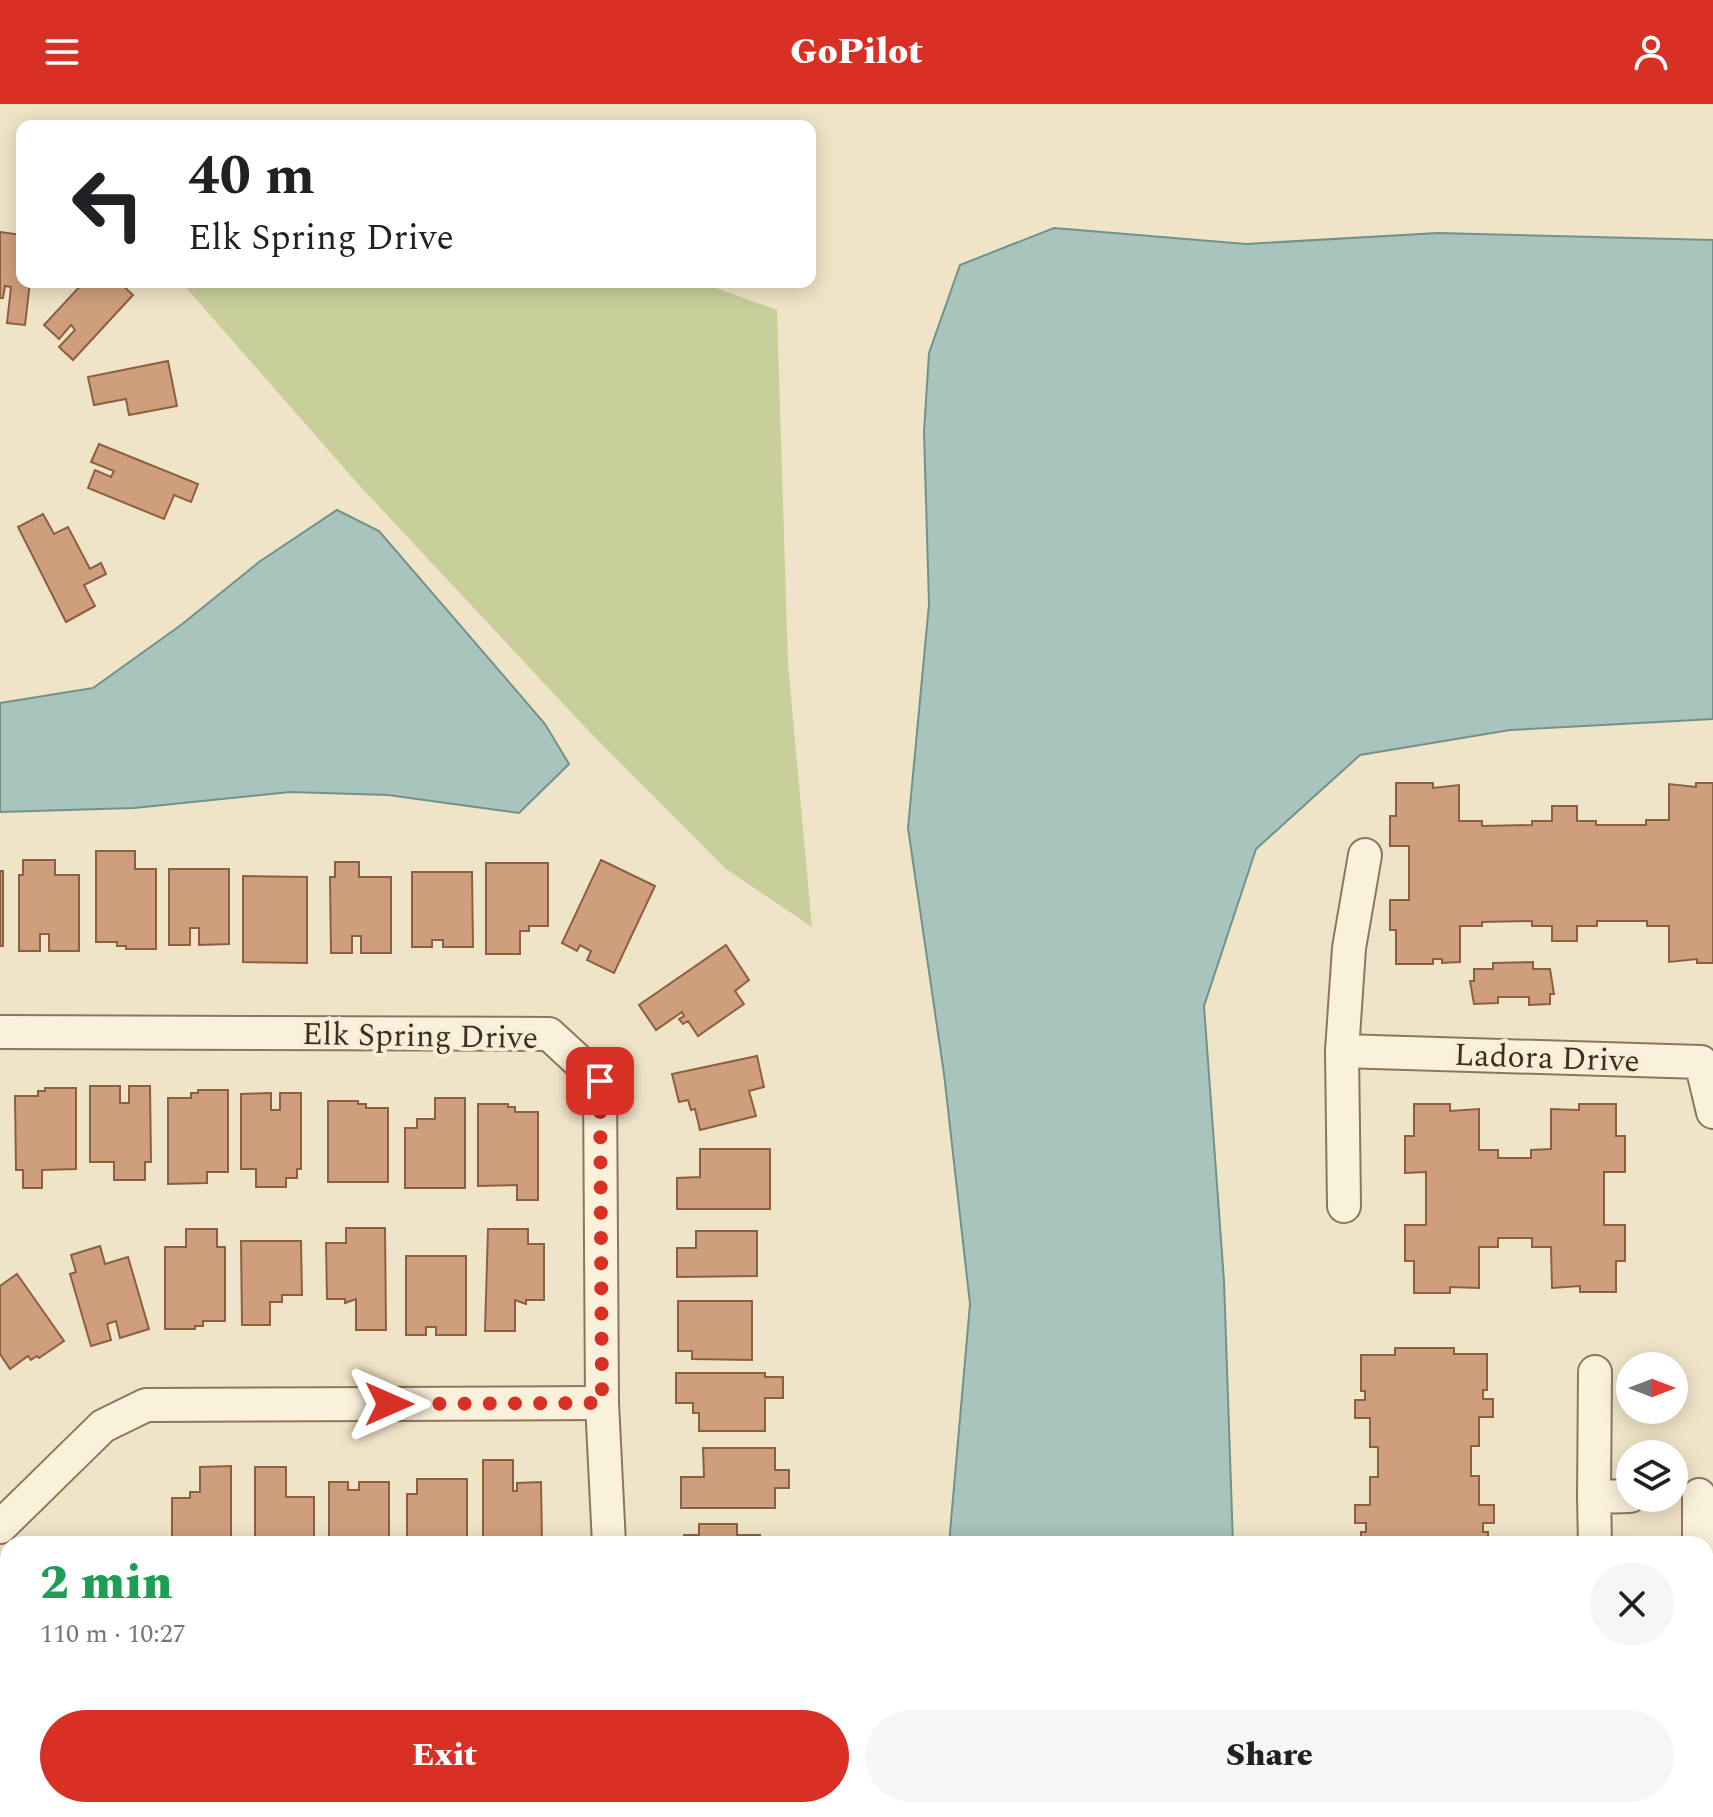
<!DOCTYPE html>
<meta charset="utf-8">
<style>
body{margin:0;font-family:Spectral,serif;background:#f6f6f6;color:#202124;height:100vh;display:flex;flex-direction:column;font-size:30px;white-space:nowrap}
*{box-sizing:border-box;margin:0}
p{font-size:26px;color:#757577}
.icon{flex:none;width:44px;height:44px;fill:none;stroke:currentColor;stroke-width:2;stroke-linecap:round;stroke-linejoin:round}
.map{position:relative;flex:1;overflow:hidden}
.sheet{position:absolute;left:0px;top:1432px;width:1714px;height:282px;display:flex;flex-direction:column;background:#fff;border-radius:24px 24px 0 0;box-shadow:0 4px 20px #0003}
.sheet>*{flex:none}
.top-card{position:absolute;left:16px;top:16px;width:800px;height:168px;border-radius:16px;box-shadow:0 4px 20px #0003;background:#fff;color:#202124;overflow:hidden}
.needle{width:52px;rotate:90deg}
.fabs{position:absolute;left:1616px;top:1248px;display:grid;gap:16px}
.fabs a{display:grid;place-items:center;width:72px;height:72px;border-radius:50%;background:#fff;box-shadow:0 4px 20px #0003;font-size:40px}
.pin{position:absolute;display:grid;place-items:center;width:68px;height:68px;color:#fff;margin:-34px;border-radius:16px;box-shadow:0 4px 12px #0006}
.me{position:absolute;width:88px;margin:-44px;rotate:90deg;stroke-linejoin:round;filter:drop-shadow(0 0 6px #0008)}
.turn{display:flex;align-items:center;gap:28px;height:168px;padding:0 40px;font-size:36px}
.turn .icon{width:104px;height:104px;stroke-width:2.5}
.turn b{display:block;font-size:56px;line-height:68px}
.round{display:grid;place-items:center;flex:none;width:84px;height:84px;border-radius:42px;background:#f6f6f6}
.summary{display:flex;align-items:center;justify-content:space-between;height:136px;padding:0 40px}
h1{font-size:48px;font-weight:800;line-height:60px;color:#1e9e55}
.action{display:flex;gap:16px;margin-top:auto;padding:16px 40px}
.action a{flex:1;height:92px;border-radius:48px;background:#d93025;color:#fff;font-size:32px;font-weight:800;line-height:92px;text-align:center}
.action a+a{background:#f6f6f6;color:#202124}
header{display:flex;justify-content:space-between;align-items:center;height:104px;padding:0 40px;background:#d93025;color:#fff;font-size:36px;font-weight:800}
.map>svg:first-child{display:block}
.green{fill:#c9cf9b}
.water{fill:#a9c4bc;stroke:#6f938a;stroke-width:2}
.building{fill:#cf9f7d;stroke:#8d5f41;stroke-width:2}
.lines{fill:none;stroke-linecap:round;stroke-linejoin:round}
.minor-casing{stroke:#8d765c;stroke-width:36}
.minor{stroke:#faf1dc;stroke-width:32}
.route{stroke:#d93025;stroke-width:14;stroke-dasharray:0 25.2}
.labels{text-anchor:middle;stroke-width:8;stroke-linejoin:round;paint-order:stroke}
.street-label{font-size:32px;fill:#3d2e20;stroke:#f7eed8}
</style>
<header><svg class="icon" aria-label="menu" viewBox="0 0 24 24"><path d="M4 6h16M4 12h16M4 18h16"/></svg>GoPilot<svg class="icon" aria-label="person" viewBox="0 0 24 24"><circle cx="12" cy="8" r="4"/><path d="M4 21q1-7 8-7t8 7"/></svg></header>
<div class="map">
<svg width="1713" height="1713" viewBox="0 0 1713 1713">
<rect width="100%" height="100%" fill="#f0e4c8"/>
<path class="green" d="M181,178h518l78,28 11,353 24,264 -86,-58 -144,-145 -224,-240z"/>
<g class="water">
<path d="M1054,124l192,16 192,-11 275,7v479l-203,11 -150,25 -104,94 -52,157 20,275 9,263h-284l21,-240 -26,-230 -36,-246 21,-224 -5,-172 5,-79 31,-88z"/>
<path d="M337,406l42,21 166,193 24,40 -50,49 -131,-18 -98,-3 -156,16 -134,4v-109l93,-15 88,-63 78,-63z"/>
<path d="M934,1706h322l1,7h-323z"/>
</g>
<g class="building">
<path d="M0,128l22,3v47h8l-5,43 -18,-2 4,-36 -6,-1 -2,12h-3z"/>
<path d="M84,178h35l14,13 -60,65 -14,-13 16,-17 -4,-5 -12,14 -15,-14z"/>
<path d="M168,257l9,45 -48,9 -3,-16 -32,6 -6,-28z"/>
<path d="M99,340l99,40 -7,18 -17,-7 -10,24 -76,-31 7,-18 16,7 3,-6 -23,-9z"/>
<path d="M43,410l11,20 14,-7 22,42 11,-6 5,11 -22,11 11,21 -29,16 -48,-95z"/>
<path d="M1396,679h37v5l26,-3v36h23v5l50,-1v-4h20v-15h25v15h19v4h50v-5h23v-36l27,3v-4h17v180h-16v-4l-28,3v-36h-22v-5h-50v5h-20v15h-25v-15h-20v-5l-50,1v4h-22v36l-18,1v-4h-9v5h-37v-34h-6v-30h19v-54h-19v-30h6z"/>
<path d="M96,747h39v18h21v80h-30v-3h-9v-4h-21z"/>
<path d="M23,756h32v15h24v76h-30v-17h-9v17h-21v-76h4z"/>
<path d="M601,756l54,26 -41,87 -27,-13 4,-9 -11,-6 -3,6 -15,-8z"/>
<path d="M335,758h24v15h32v76h-30v-17h-9v17h-21l-1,-76h5z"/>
<path d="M486,759h62v63h-19v5h-9v23h-34z"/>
<path d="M169,765h60v75l-30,1v-17h-9v17h-21z"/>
<rect x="0" y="767" width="3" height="75"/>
<path d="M412,768h60l1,75h-30v-7h-11v7h-20z"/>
<path d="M243,772l64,1v86l-64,-1z"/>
<path d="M726,841l23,35 -14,11 9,13 -46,32 -10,-15 -5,3 -4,-5 5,-3 -2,-4 -26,18 -17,-25z"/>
<path d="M1533,858v7h17l4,25h-4v10l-21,1v-8h-31v6l-24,1 -4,-23h4v-12h19v-6z"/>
<path d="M757,952l7,31 -15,4 7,25 -56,14 -5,-21 -4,1 -3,-10 -9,2 -7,-28z"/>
<path d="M90,982h30v17h9v-17h21l1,76h-6v18h-31v-18h-24z"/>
<path d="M45,984h31v81l-34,1v18h-19v-18h-7l-1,-74h23v-5h7z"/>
<path d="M198,986h30v82h-21v11l-39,1v-86h23v-5h7z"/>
<path d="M271,989v17h9v-17h21v76h-4v9h-11v9h-30v-18h-15v-75z"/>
<path d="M435,994h30v90h-60v-60h12v-9h18z"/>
<path d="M328,997h30v3h8v4h22v74h-60z"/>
<path d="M478,1000h30v3h7v5h23v88h-21v-15l-39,1z"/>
<path d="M1414,1000h36v7l29,-2v41h19v8h33v-8l20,-1v-40l28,1v-6h37v32h9v36h-21v53h21v36h-9v31h-36v-6l-28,2 -1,-41h-19v-9h-34v9h-19v41l-29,-1v6h-36v-32h-9v-36h21v-53l-21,1v-37h9z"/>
<path d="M700,1045h70v60h-93v-31l23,-1z"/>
<path d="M346,1124h39l1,102h-30v-31l-11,4v-4h-18l-1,-56h20z"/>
<path d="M186,1125h31v18h8v74h-22v5h-8v3h-30v-82h21z"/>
<path d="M488,1125h40v15h16v56h-18v4l-11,-4v31h-30z"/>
<path d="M696,1127h61v45l-80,1v-29h19z"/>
<path d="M241,1137h60l1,54h-20v7h-12v23h-28z"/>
<path d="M100,1142l5,18 23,-7 21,72 -29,9 -4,-17 -9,3 4,16 -20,6 -21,-72 6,-2 -5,-17z"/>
<path d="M406,1152h60v79h-30v-8h-10v8h-20z"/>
<path d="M17,1170l47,67 -25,17 -2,-2 -6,4 -3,-4 -18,13 -10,-15v-68z"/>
<path d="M678,1197h74v59l-60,-1v-8h-14z"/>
<path d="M1395,1244h59v6h33v36h-4v9h10v18h-14v29h-8v30h8v29h15v18h-11v9h5v12h-127v-12h5v-9h-11v-18h15v-28h8v-30h-8v-29h-15v-18h10v-9h-4v-36h34z"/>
<path d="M676,1269h89v4h18v21h-18v33h-66v-18h-6v-10h-17z"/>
<path d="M703,1344h72v22h14v18h-14v20h-94v-31h23z"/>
<path d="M483,1356h30v31h4v-8l24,-1 1,62h-59z"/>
<path d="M231,1362v78h-59v-46h18v-6h10v-25z"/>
<path d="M255,1363h31v30h28v47h-59z"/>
<path d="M417,1375h50v65h-60v-50h10z"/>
<path d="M329,1378h19v8h11v-8h30v62h-60z"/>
<path d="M699,1420h38v11h23v9h-76v-9h15z"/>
<path d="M691,1706h85l-3,7h-85z"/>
<rect x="1367" y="1706" width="97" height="7"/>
</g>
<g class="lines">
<defs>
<g id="minor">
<path d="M0,928l549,2 51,47 2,322 7,141"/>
<path d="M1342,947l359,11 12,50"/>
<path d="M1344,1102l-2,-155 7,-103 16,-93"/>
<path d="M1699,1391v49"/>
<path d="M1594,1393l1,-125"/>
<path d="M0,1423l103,-101 43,-21 456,-2"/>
<path d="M1595,1440l-1,-47 36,-1"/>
<path d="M0,1568l8,11"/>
<path d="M1598,1706v7"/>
<path d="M1700,1706v7"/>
</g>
</defs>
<use href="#minor" class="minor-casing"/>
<use href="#minor" class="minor"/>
</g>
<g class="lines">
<path class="route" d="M389,1300l213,-1 -2,-322"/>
</g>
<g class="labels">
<g class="street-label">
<text transform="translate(420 931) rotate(1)" y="11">Elk Spring Drive</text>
<text transform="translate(1547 953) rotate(2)" y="11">Ladora Drive</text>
</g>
</g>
</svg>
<div class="fabs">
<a><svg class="needle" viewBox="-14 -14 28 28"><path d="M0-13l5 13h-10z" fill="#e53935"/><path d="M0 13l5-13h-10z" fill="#757577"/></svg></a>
<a><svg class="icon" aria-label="layers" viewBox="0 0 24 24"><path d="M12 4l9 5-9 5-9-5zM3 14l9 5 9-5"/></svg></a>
</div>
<div class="pin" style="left:600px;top:977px;background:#d93025"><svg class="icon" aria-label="arrive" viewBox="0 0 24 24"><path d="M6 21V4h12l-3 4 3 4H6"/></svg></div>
<svg class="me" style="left:389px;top:1300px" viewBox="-20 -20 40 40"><path d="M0-17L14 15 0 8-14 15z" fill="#d93025" stroke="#fff" stroke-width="4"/></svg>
<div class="top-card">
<div class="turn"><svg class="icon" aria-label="left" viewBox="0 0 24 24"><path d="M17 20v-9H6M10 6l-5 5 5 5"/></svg><div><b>40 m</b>Elk Spring Drive</div></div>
</div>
<section class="sheet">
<div class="summary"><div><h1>2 min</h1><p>110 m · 10:27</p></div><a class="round"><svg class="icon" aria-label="close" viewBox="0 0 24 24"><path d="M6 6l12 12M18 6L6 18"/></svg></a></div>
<div class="action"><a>Exit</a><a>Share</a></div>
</section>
</div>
